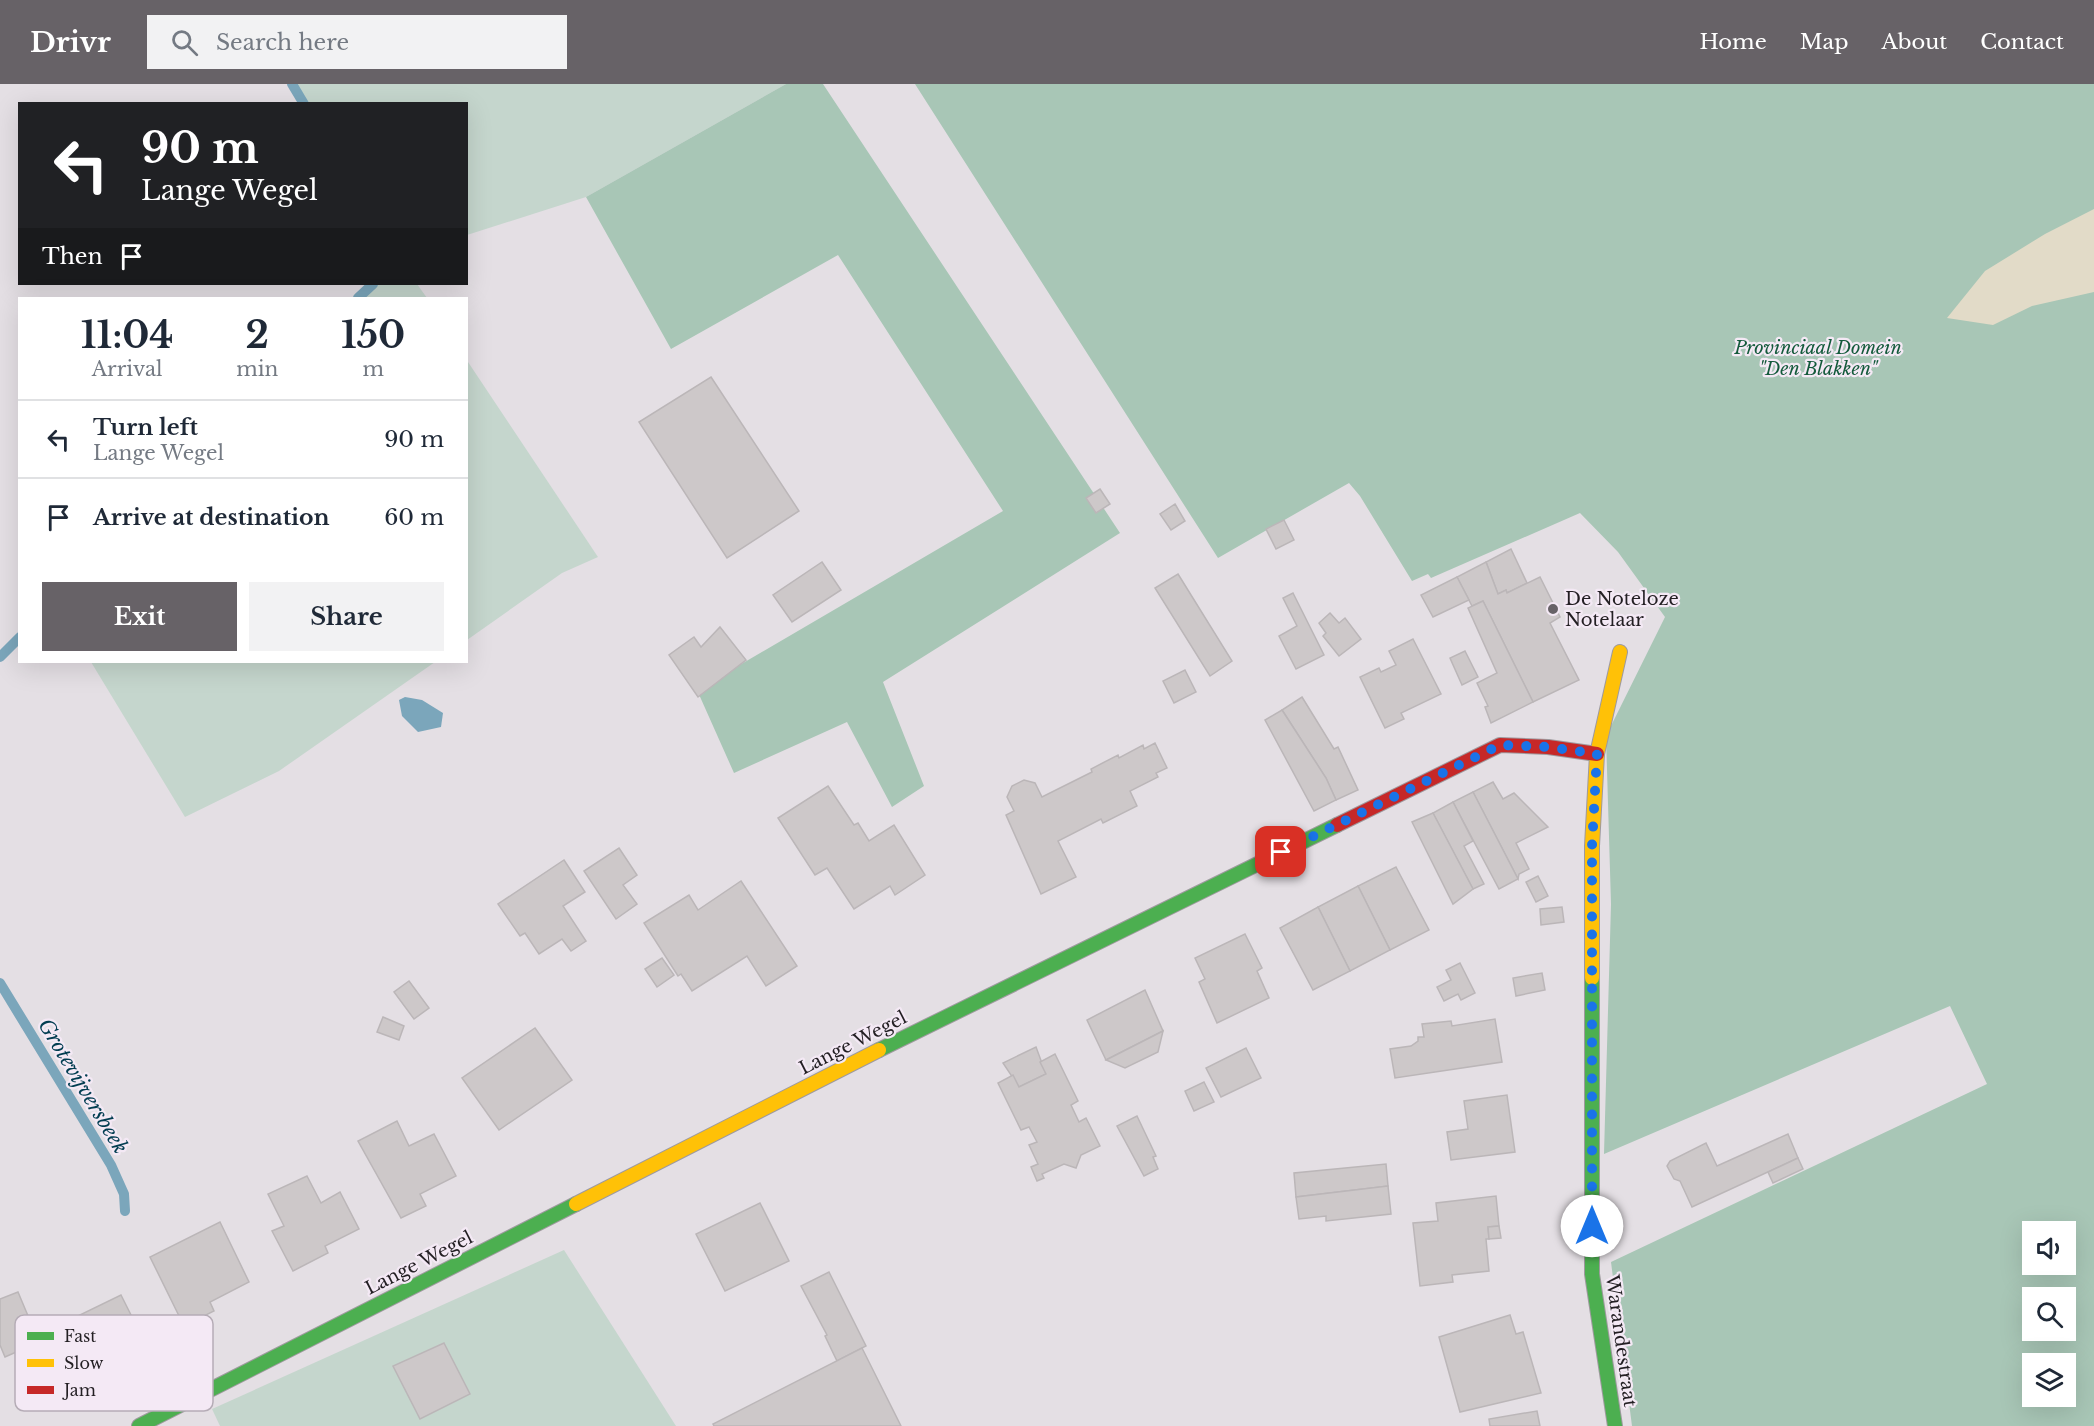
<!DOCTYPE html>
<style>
body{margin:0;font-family:"Libre Baskerville",serif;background:#f2f2f3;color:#1f2937;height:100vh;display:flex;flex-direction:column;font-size:22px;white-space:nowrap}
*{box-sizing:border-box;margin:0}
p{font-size:20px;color:#747a83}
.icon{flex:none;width:33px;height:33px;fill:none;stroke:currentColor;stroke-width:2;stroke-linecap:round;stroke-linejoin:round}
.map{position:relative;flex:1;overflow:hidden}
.sheet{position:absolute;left:18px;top:213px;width:450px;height:366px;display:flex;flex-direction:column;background:#fff;border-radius:0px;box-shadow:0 6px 24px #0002}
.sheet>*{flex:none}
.banner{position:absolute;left:18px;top:18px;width:450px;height:183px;border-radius:0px;box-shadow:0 6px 24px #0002;background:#202124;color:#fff;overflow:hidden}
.buttons{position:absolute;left:2022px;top:1137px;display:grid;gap:12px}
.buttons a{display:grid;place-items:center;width:54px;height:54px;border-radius:0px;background:#fff;box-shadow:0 6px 24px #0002;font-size:30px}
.pin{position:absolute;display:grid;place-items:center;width:51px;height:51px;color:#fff;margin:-26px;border-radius:12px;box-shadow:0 3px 9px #0006}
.me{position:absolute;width:66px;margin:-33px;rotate:0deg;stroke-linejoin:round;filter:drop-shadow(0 0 4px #0008)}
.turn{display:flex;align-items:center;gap:21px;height:126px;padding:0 24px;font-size:27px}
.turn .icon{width:78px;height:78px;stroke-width:2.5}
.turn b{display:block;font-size:42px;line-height:51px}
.then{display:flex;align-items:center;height:57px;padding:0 24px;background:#0003;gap:12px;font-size:22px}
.eta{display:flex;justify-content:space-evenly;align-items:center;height:102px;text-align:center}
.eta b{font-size:36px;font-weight:700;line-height:42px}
.primary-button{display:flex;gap:12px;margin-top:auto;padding:12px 24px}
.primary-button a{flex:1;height:69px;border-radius:0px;background:#676267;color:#fff;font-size:24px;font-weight:700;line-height:69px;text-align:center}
.primary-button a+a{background:#f2f2f3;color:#1f2937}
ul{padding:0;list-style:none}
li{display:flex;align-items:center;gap:18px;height:78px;padding:0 24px;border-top:2px solid #e0e1e3}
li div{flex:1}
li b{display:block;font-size:22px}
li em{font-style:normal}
header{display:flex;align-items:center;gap:36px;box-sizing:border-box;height:84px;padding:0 30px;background:#676267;color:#fff}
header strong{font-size:28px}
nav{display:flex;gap:33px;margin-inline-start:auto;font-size:21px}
.search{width:420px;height:54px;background:#f2f2f3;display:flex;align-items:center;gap:15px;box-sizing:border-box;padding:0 21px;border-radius:0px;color:#747a83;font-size:22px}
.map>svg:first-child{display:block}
.green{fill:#c5d6cd}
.forest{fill:#a8c6b6;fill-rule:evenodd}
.sand{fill:#e2dbc8}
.water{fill:#7ba6bb}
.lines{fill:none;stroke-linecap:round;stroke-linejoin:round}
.stream{stroke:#7ba6bb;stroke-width:10}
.building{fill:#cdc8c9;stroke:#bbb6b8;stroke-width:1.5}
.fast-casing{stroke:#9e9a9e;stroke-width:16}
.slow-casing{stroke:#9e9a9e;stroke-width:16}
.jam-casing{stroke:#9e9a9e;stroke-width:16}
.fast{stroke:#4caf50;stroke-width:14}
.slow{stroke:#ffc107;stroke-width:14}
.jam{stroke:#c62828;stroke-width:14}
.route{stroke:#1a73e8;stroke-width:10;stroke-dasharray:0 18}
.poi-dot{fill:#676267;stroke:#f4e9f5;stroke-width:2}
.labels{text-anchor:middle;stroke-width:4.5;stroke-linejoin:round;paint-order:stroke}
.park-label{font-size:18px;font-style:italic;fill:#135a3b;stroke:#f4e9f5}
.poi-label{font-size:18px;fill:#231f23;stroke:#f4e9f5;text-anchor:start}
.street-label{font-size:18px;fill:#231f23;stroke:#f4e9f5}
.water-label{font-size:20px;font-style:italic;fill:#023d51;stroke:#f4e9f5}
.key{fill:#f4e9f5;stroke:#b5acb6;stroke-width:1.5}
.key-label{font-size:16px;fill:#231f23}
</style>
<header>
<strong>Drivr</strong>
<div class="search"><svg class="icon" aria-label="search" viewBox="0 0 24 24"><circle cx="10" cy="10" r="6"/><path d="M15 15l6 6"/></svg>Search here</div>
<nav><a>Home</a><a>Map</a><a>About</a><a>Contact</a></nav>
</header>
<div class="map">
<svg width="2094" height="1342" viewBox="0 0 2094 1342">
<rect width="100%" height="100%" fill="#e4dfe4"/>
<g class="green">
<path d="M292,0h494l-200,113 -119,38 -1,-131 -162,-1z"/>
<path d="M374,200h43l10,14h-66z"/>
<path d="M466,275l132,198 -36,16 -95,67z"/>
<path d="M91,578h344l-156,109 -94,46z"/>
<path d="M564,1166l112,176h-456l-8,-17z"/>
</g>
<g class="forest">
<path d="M786,0h37l297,449 -237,149 41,104 -32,21 -45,-85 -113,51 -37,-83 306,-179 -165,-256 -167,94 -85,-152z"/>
<path d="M915,0h1179v1342h-462l-21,-164 376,-178 -37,-78 -346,148 7,-250 -5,-168 59,-119 -47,-65 -38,-39 -149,65 -3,-4 -16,7 -52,-85 -11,-13 -131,75zM2032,1148h34v32h-34zM2032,1214h34v32h-34zM2032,1280h34v32h-34z"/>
</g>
<path class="sand" d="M2094,125v83l-62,14 -39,19 -46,-7 38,-47 60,-37z"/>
<path class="water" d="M405,613l17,3 21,13 -2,14 -23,5 -16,-16 -3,-16z"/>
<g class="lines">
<g class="stream">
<path d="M292,0l12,20"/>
<path d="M358,214l15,-14"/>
<path d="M0,573l20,-20"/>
<path d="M0,899l111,182 13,29 1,17"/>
</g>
</g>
<g class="building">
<path d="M711,293l88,134 -72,47 -88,-136z"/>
<path d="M1100,405l10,15 -14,9 -10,-15z"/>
<path d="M1175,420l10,17 -14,9 -11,-16z"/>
<path d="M1284,436l10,20 -18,9 -10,-20z"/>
<path d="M1511,465l16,34 -20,10 -1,-3 -8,4 -12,-32z"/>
<path d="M822,478l19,28 -49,32 -19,-27z"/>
<path d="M1486,478l12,32 8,-4 1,3 33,-16 20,40 -10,6 29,57 -46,22 -50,-101 -11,5 -15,-29z"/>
<path d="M1178,490l54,87 -22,15 -55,-88z"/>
<path d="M1457,493l12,23 -36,17 -12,-22z"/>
<path d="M1293,509l31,62 -28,14 -17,-33 18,-10 -14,-28z"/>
<path d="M1483,517l50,101 -42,21 -6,-16 3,-1 -11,-23 20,-10 -29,-65z"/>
<path d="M1330,529l9,10 6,-5 16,21 -22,17 -16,-20 3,-3 -7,-10z"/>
<path d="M720,543l26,33 -48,37 -29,-42 25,-18 7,10z"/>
<path d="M1413,555l28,55 -40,19 3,6 -19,9 -25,-51 19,-9 2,4 15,-7 -7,-14z"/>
<path d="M1465,567l13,26 -16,8 -12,-27z"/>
<path d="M1185,586l11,22 -22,11 -11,-22z"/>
<path d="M1302,613l32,52 4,-2 20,43 -22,10 -10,-22 -44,-68z"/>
<path d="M1282,626l44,68 10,22 -22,11 -49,-91z"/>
<path d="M1155,659l12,25 -11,5 2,4 -28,14 7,15 -34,17 -2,-4 -43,22 18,36 -35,17 -35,-79 8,-4 -7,-14 5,-11 12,-6 11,3 7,14 50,-25 -1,-3 27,-14 1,3 24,-13 1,4z"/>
<path d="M1493,698l10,17 11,-6 34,34 -32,16 13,26 -10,5 -1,5 -45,-87z"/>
<path d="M828,702l26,39 4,-2 11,18 25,-16 31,50 -30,20 -5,-9 -36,23 -27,-41 -12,7 -37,-57z"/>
<path d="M1473,708l45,87 -19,10 -46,-87z"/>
<path d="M1453,718l20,39 -9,5 20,38 -11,5 -40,-76z"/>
<path d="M1433,729l40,76 -20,15 -41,-82z"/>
<path d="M619,764l18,27 -14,10 14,19 -21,15 -32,-48z"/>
<path d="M564,776l21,32 -22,14 23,35 -15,10 -9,-12 -23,15 -14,-21 -5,3 -22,-32z"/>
<path d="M1396,783l33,63 -39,20 -32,-64z"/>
<path d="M1538,792l10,20 -12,6 -10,-20z"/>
<path d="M741,797l56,85 -31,20 -19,-30 -55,35 -11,-17 -3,2 -34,-53 45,-28 9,15z"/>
<path d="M1358,802l32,64 -40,21 -32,-64z"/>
<path d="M1318,823l32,64 -37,19 -33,-62z"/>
<path d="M1562,823l2,15 -23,3 -1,-16z"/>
<path d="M1245,850l17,34 -5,3 12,27 -52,25 -18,-41 6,-3 -10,-21z"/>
<path d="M662,874l12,17 -17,12 -12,-18z"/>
<path d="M1460,879l15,30 -14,7 -3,-6 -14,7 -7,-14 14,-7 -5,-10z"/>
<path d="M1542,889l3,17 -29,6 -3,-18z"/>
<path d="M409,897l20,27 -15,11 -20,-27z"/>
<path d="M1145,906l18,41 -57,29 -19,-40z"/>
<path d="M383,933l21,9 -5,14 -22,-8z"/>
<path d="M1495,935l7,43 -107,16 -5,-29 21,-3 7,-5v-4h6l-2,-13 29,-3 1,5z"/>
<path d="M535,944l37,52 -73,50 -37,-52z"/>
<path d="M1163,947l-5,21 -33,16 -19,-8z"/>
<path d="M1036,963l10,27 -27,13 -16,-24z"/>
<path d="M1246,964l15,30 -40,19 -15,-29z"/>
<path d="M1055,970l23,47 -7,4 8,17 7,-4 14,28 -19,9 -5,13 -12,-4 -22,10 2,4 -7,3 -6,-14 7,-3 -9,-19 8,-3 -8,-15 -8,3 -23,-47 15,-8 6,12 27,-13 -6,-12z"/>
<path d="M1204,998l10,20 -20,9 -9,-20z"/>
<path d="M1507,1011l8,57 -64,8 -4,-28 21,-3 -4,-28z"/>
<path d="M1137,1032l19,40 -3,1 5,12 -14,7 -27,-50z"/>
<path d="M397,1037l12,25 25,-12 22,42 -36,18 6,12 -25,12 -43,-77z"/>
<path d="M1788,1050l10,24 -106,49 -12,-26 -6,-2 -7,-13 3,-5 36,-18 11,23z"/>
<path d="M1798,1074l5,11 -30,14 -5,-11z"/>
<path d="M1386,1080l2,22 -92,11 -2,-24z"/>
<path d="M307,1092l14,27 19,-11 19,37 -34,17 3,7 -35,18 -21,-40 12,-5 -16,-32z"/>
<path d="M1388,1102l3,28 -65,7v-5l-27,3 -3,-22z"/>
<path d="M1496,1112l3,30 -11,1 1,12h-3l3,32 -37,4 1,7 -33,4 -7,-63 25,-2 -2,-18z"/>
<path d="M760,1119l29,58 -64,30 -29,-57z"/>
<path d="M220,1138l29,60 -39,20 4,9 -30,15 -34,-69z"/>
<path d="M1499,1142l2,12 -12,1 -1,-12z"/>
<path d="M829,1188l37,74 -29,15 -12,-25 2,-1 -26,-49z"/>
<path d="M18,1208l21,50 -34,15 -5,-12v-46z"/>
<path d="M121,1211l24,48 -67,34 -25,-49z"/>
<path d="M1510,1231l6,19 7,-2 18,61 -81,19 -21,-75z"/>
<path d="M444,1259l26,51 -50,25 -27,-53z"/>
<path d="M862,1264l39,78h-187l-1,-2z"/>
<path d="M1537,1327l3,15h-50l-1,-7z"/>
</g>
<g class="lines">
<defs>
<g id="fast">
<path d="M1592,894v296l23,152"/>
<path d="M879,966l458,-225"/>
<path d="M139,1342l437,-222"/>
</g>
<g id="slow">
<path d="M1592,894v-132l5,-92 23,-102"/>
<path d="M576,1120l303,-154"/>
</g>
<path id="jam" d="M1337,741l163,-80 48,2 49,7"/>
</defs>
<use href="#fast" class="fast-casing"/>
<use href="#slow" class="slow-casing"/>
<use href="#jam" class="jam-casing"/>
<use href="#fast" class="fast"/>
<use href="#slow" class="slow"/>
<use href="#jam" class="jam"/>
</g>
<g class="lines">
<path class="route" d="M1281,768l219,-107 48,2 49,7 -5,92v380"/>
</g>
<circle class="poi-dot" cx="1553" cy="525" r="6"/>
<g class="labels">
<g class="park-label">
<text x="1818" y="270">Provinciaal Domein<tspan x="1818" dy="21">"Den Blakken"</tspan></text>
</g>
<g class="poi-label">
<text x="1565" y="521">De Noteloze<tspan x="1565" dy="21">Notelaar</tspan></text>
</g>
<g class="street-label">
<text transform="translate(853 959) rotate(-27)" y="6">Lange Wegel</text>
<text transform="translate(419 1179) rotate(-27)" y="6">Lange Wegel</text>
<text transform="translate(1621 1257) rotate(82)" y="6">Warandestraat</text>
</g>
<g class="water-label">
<text transform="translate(83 1002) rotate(59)" y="7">Grotevijversbeek</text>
</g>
</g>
<rect x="15" y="1231" width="198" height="96" rx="9" class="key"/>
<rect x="27" y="1248" width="27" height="8" fill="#4caf50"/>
<rect x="27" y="1275" width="27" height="8" fill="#ffc107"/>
<rect x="27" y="1302" width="27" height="8" fill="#c62828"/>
<g class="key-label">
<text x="64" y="1258">Fast</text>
<text x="64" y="1285">Slow</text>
<text x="64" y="1312">Jam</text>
</g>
</svg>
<div class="buttons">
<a><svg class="icon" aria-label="sound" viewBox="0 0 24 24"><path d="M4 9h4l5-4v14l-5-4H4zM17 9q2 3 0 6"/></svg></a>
<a><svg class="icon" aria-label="search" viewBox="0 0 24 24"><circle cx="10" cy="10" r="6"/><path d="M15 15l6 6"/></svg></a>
<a><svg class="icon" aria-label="layers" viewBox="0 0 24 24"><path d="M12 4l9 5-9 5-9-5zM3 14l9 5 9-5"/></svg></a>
</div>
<div class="pin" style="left:1281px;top:768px;background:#d93025"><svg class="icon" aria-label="arrive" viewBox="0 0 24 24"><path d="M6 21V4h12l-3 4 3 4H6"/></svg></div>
<svg class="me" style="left:1592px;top:1142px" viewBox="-20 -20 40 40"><circle r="19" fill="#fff"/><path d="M0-13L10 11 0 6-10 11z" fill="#1a73e8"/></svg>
<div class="banner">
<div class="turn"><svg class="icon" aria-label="left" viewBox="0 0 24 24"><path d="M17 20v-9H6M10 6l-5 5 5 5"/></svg><div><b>90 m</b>Lange Wegel</div></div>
<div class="then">Then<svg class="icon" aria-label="arrive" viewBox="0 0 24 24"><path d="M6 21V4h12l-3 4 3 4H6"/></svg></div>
</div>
<section class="sheet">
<div class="eta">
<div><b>11:04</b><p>Arrival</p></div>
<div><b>2</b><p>min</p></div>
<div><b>150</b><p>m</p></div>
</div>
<ul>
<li><svg class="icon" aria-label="left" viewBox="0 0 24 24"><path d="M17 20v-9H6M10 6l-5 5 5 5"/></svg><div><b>Turn left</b><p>Lange Wegel</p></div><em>90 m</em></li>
<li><svg class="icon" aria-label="arrive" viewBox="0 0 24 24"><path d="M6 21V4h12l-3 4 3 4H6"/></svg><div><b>Arrive at destination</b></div><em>60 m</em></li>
</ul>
<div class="primary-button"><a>Exit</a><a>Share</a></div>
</section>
</div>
